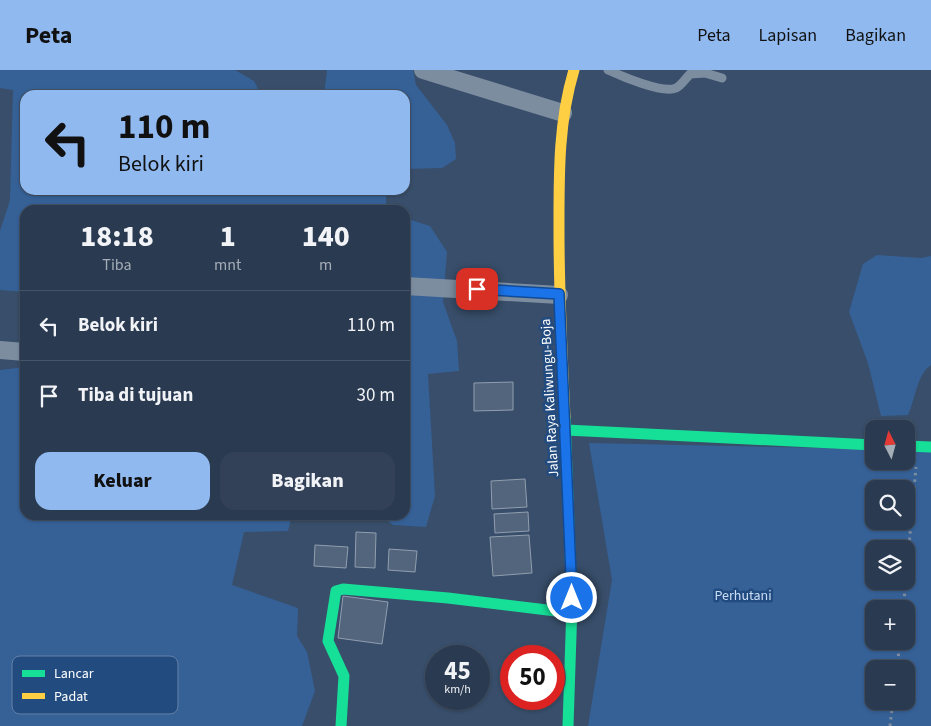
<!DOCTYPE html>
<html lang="id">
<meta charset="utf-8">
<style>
body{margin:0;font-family:"Source Sans 3",sans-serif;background:#324157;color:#f1f3f6;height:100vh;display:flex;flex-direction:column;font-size:19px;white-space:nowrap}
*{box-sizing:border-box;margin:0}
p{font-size:16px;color:#a5adb7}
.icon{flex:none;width:28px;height:28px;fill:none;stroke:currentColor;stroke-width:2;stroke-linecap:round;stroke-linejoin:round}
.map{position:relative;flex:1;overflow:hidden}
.drawer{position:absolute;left:20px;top:135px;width:390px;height:315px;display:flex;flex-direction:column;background:#2a3a50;border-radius:15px;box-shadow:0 1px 4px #0004,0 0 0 1px #465467}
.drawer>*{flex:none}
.hud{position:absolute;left:20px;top:20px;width:390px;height:105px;border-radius:15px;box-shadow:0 1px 4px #0004,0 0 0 1px #465467;background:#90b9f0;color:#111;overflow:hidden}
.needle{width:32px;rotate:354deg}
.buttons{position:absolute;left:865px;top:350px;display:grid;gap:10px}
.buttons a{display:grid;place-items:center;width:50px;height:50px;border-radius:10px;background:#2a3a50;box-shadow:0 1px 4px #0004,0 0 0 1px #465467;font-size:25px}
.speed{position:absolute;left:425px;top:575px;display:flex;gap:10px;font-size:25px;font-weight:700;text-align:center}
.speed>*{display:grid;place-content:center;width:65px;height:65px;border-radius:50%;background:#2a3a50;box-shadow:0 1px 4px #0004,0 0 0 1px #465467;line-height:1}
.speed small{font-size:12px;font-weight:400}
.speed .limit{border:8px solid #d22;background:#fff;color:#111}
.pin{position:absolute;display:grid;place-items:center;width:42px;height:42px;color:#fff;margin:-21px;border-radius:10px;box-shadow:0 2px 8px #0006}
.me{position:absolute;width:55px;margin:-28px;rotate:0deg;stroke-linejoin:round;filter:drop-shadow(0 0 4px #0008)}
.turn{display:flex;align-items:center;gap:18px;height:105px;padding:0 15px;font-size:22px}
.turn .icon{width:65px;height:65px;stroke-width:2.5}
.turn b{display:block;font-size:35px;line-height:42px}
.eta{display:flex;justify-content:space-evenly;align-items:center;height:85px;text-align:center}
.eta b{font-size:30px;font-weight:800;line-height:35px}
.button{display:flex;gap:10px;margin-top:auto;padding:10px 15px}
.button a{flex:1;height:58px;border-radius:15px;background:#90b9f0;color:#111;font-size:20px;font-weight:800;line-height:58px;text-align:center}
.button a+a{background:#324157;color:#f1f3f6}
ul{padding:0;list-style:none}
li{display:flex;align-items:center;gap:15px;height:70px;padding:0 15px;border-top:1px solid #465467}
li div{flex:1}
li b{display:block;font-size:19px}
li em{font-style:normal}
header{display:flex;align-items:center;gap:30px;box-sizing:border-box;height:70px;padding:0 25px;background:#90b9f0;color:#111}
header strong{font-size:24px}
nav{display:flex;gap:28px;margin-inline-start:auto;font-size:18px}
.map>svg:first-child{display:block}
.green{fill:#366197;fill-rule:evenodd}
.building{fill:#53657c;stroke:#919eaf}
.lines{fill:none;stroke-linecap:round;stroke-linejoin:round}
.path{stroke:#7d8da0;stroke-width:3;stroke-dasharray:2.5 4;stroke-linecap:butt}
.lane{stroke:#7d8da0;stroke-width:9}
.street{stroke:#7d8da0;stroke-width:18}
.fast{stroke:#16e098;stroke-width:11}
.slow{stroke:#ffcf43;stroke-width:11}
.route-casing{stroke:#114b97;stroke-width:12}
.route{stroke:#1a73e8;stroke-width:9}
.labels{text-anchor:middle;stroke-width:5;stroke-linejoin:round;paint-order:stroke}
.street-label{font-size:14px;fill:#fff;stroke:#224b80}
.park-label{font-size:14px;fill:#cbdef6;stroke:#224b80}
.key{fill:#224b80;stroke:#6481a6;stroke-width:1}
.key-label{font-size:14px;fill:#fff}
</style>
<header>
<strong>Peta</strong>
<nav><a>Peta</a><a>Lapisan</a><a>Bagikan</a></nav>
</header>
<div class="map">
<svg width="931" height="656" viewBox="0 0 931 656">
<rect width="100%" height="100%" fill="#384e6a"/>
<g class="green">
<path d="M0,0h235l19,11 7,14h-236v95h361v20h-361v82l-25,-2v-59l10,-31 3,-110 -13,-2z"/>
<path d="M327,0h86l3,15 31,40 8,18 1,16 -14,9 -37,1v-74h-81z"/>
<path d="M405,148l25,8 17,26 -4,50 14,39 2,30 -31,3 7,122 -9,31 -33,-2 -12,-10h24z"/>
<path d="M877,185l44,3 10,-2v109c-14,9 -16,35 -23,50l-27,1 -13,-53 -19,-51 14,-48z"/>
<path d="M25,297v148h267l-4,16 -44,1 -12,53 66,23 -1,28 10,16 8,39 -13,35h-302v-356z"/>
<path d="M589,373l285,6v12h32v-11l25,1v275h-343l24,-146zM874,419h32v32h-32zM874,479h32v32h-32zM874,539h32v32h-32zM874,599h32v32h-32z"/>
</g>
<g class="building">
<path d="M513,312v28l-39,1v-28z"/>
<path d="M525,409l2,28 -35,2 -1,-28z"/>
<path d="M528,442l1,19 -34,2 -1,-19z"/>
<path d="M356,462l20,1 -1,35 -20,-1z"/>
<path d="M529,465l3,38 -39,3 -3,-39z"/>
<path d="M315,475l33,2 -2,21 -32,-2z"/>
<path d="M389,479l28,2 -2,21 -27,-2z"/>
<path d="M343,526l45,6 -6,42 -44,-6z"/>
<path d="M554,594h5l-2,28h-3z"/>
</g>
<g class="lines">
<g class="path">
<path d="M906,509l10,-112"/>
<path d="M903,539l3,-28"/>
<path d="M897,599l3,-28"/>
<path d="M890,656l3,-25"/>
</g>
<path class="lane" d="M608,0c13,6 55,24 68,18 5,-2 10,-10 14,-14l15,-1 17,5"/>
<g class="street">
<path d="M423,0l140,43"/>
<path d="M405,216l154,9"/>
<path d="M0,280l25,2"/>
</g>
<g class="fast">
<path d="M565,347l7,188 -4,121"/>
<path d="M566,360l308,15"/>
<path d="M906,376l25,1"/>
<path d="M341,656l3,-50 -16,-35 8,-50 7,-2 105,9 124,15"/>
</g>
<path class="slow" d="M565,347c-3,-62 -6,-123 -6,-185 0,-55 -1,-109 15,-162"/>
</g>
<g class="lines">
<defs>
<path id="route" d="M477,219l82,5 13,304"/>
</defs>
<use href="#route" class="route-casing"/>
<use href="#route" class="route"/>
</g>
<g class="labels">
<g class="street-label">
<text transform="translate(549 328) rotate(-93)" y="5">Jalan Raya Kaliwungu-Boja</text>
</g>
<g class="park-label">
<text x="743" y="530">Perhutani</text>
</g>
</g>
<rect x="12" y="586" width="166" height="58" rx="8" class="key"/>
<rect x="22" y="600" width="23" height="7" fill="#16e098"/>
<rect x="22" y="623" width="23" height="6" fill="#ffcf43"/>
<g class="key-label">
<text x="54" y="608">Lancar</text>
<text x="54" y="631">Padat</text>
</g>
</svg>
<div class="buttons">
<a><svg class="needle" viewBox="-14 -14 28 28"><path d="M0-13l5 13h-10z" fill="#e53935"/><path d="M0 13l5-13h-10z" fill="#a5adb7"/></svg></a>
<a><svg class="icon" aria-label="search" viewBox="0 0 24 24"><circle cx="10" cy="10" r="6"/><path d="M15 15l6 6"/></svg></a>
<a><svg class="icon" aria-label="layers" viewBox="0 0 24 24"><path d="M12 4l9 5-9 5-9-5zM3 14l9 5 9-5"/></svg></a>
<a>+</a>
<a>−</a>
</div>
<div class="speed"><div>45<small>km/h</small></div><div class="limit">50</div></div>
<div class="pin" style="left:477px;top:219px;background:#d93025"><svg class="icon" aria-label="arrive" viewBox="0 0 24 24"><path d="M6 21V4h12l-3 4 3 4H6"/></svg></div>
<svg class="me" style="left:572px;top:528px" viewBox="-20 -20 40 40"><circle r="17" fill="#1a73e8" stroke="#fff" stroke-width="3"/><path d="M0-11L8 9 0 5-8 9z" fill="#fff"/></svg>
<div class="hud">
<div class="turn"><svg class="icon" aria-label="left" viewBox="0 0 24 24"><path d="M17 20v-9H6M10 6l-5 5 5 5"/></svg><div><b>110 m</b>Belok kiri</div></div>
</div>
<section class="drawer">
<div class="eta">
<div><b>18:18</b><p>Tiba</p></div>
<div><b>1</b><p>mnt</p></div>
<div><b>140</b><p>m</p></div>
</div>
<ul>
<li><svg class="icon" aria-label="left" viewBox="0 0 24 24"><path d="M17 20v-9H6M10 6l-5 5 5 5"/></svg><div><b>Belok kiri</b></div><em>110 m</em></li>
<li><svg class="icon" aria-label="arrive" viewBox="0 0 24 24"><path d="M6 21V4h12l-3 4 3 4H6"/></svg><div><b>Tiba di tujuan</b></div><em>30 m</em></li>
</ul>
<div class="button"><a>Keluar</a><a>Bagikan</a></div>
</section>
</div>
